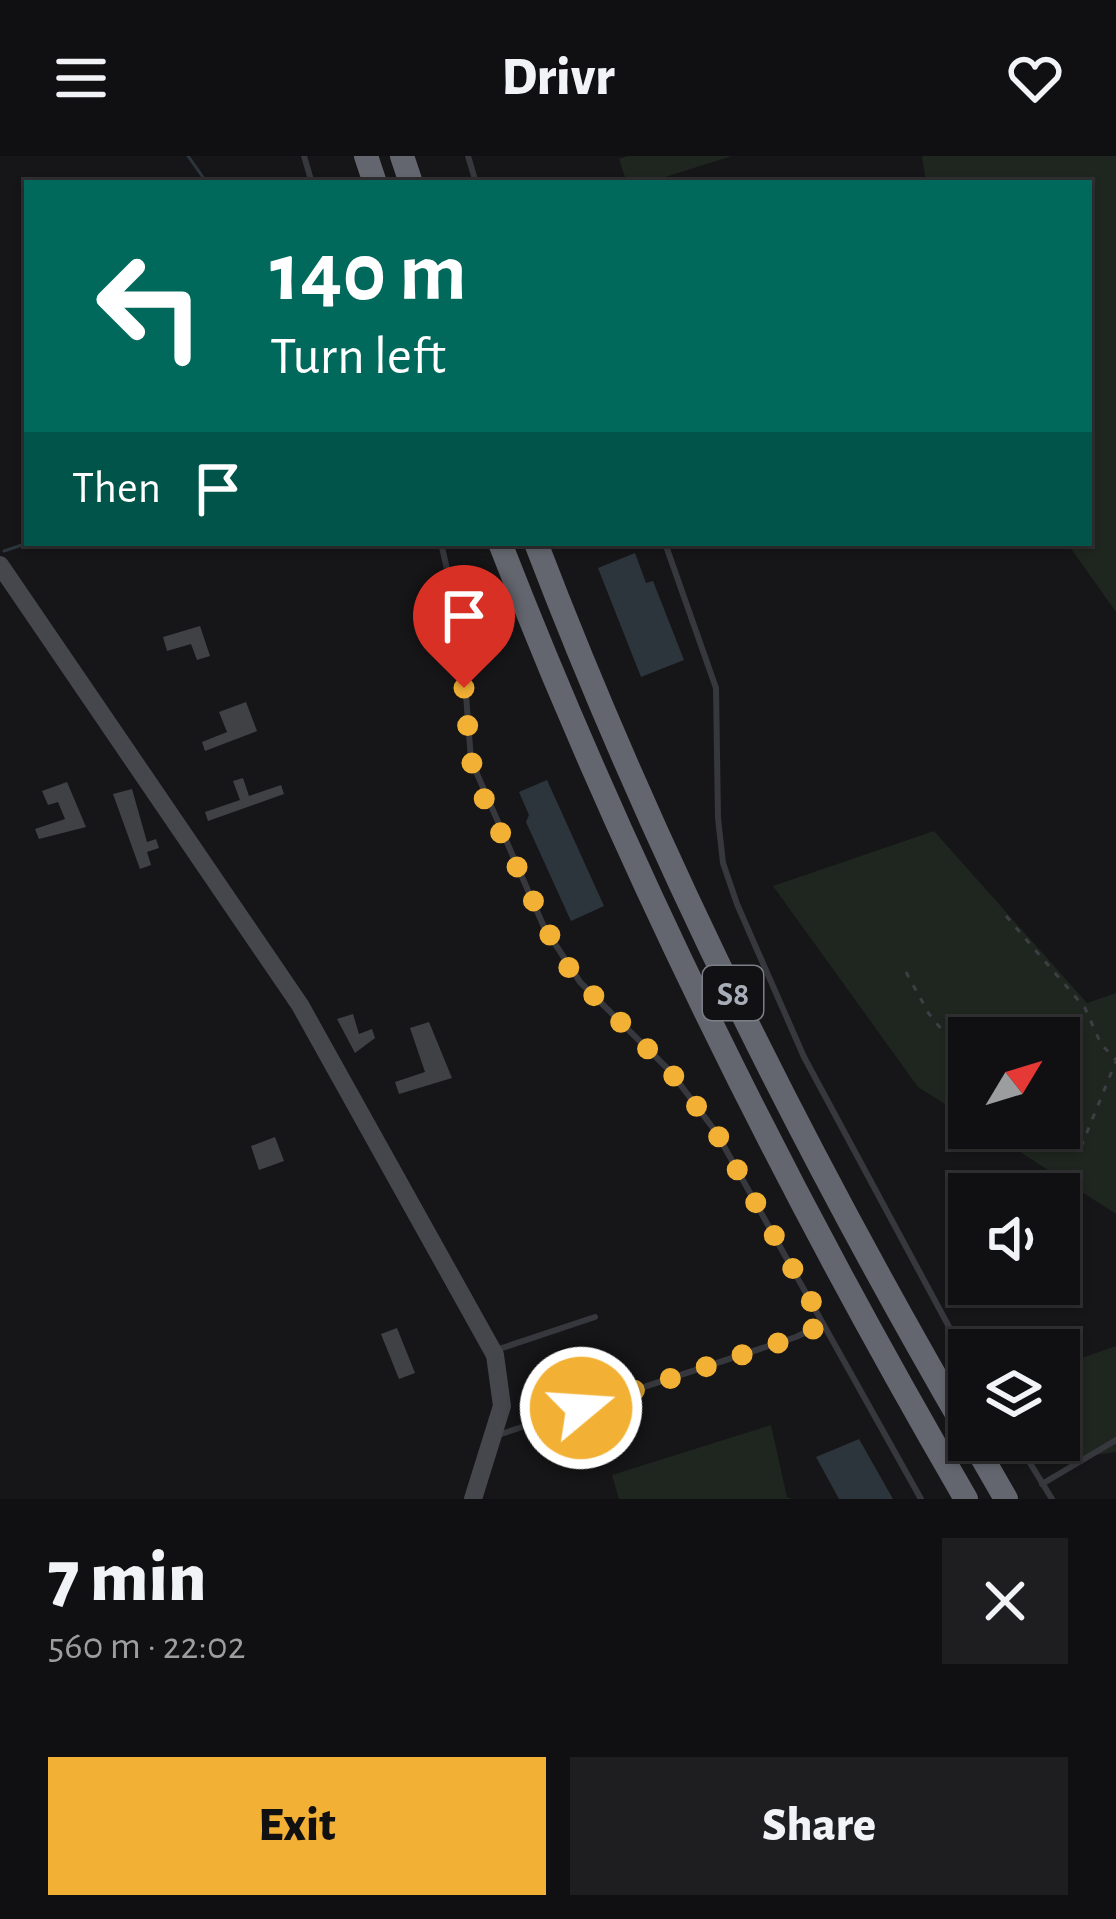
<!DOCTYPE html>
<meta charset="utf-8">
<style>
body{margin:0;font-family:"Alegreya Sans",sans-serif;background:#1e1e20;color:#f1f3f6;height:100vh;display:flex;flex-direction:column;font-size:45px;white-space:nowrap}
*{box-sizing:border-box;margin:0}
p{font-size:39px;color:#9c9d9f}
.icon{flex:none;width:66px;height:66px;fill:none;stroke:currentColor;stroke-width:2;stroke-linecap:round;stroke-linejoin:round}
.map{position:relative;height:1343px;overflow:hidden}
.panel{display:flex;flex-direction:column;background:#101012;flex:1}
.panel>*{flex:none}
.hud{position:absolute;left:24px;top:24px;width:1068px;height:366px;border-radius:0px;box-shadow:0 3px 9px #0004,0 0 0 3px #303032;background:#00695c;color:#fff;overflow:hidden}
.needle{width:78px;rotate:52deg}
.fabs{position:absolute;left:948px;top:861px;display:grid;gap:24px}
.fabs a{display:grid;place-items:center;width:132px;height:132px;border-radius:0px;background:#101012;box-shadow:0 3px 9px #0004,0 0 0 3px #303032;font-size:60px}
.pin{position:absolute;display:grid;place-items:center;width:102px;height:102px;color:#fff;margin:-123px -51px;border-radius:50% 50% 50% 0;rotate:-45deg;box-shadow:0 0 12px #0007}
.pin .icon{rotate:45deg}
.me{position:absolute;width:132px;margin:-66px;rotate:72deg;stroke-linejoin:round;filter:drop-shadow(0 0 9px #0008)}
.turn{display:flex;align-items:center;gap:42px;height:252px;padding:0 48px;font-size:54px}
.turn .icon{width:156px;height:156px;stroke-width:2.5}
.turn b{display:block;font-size:84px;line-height:102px}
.then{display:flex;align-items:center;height:114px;padding:0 48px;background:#0003;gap:24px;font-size:45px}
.round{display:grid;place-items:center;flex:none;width:126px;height:126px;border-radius:0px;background:#1e1e20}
.summary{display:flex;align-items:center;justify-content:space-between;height:204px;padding:0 48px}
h1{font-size:72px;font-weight:800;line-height:90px}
.cta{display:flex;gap:24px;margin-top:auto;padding:24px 48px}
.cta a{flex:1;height:138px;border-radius:0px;background:#f2b134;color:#111;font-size:48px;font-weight:800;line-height:138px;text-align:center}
.cta a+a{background:#1e1e20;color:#f1f3f6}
header{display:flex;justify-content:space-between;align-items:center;height:156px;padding:0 48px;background:#101012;font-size:54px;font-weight:800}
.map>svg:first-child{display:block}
.green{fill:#1e261f}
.water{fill:#2c353c}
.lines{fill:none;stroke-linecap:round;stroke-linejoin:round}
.stream{stroke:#2c353c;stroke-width:3}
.building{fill:#404145}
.path{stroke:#3d3f44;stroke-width:3;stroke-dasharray:6 9;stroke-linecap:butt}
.lane{stroke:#37383d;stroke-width:6}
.secondary{stroke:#45474d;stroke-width:18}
.highway{stroke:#63666e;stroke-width:24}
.route{stroke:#f2b134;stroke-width:21;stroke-dasharray:0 37.8}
.labels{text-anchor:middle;stroke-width:9;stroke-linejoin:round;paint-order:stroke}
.shield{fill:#111113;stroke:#7b7e86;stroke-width:3}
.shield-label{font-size:33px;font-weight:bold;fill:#a8adb8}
</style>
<header><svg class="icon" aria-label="menu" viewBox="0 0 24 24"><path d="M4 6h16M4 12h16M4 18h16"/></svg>Drivr<svg class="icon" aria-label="heart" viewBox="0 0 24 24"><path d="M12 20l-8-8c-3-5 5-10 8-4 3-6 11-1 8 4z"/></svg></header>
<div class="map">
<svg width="1116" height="1343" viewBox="0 0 1116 1343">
<rect width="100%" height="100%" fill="#161618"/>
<g class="green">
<path d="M628,0h104l-86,27h-19l-8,-24z"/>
<path d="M922,0h194v456l-49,-69h22v-360h-163z"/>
<path d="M934,675l153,172 29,-10v221l-133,-86h76v-90h-90v81l-51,-32 -145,-201z"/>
<path d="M1116,1190v106l-66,9 -13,-21h22v-74z"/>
<path d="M771,1269l16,72 6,2h-174l-7,-24z"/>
</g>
<g class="water">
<path d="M635,397l11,30 7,-2 31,79 -43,17 -43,-109z"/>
<path d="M547,624l57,126 -33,15 -45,-99 3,-7 -10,-23z"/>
<path d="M859,1283l34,60h-54l-23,-42z"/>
</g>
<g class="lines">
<g class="stream">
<path d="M188,0l19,27"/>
<path d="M4,395l24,-8"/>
</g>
</g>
<g class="building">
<path d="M200,470l10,30 -13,4 -6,-16 -24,7 -4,-14z"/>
<path d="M246,546l11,29 -52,20 -3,-9 25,-10 -8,-20z"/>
<path d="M243,622l6,18 32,-11 3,9 -76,27 -3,-9 35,-12 -7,-19z"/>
<path d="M67,626l19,45 -47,12 -4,-10 30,-10 -7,-17 -10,3 -6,-14z"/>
<path d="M132,633l15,53 9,-3 3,9 -12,4 4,13 -11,4 -27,-75z"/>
<path d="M353,858l6,20 13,-5 3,9 -20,15 -18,-34z"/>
<path d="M429,866l23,56 -53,16 -4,-12 30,-10 -15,-44z"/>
<path d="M275,981l9,24 -25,9 -8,-24z"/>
<path d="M397,1172l18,45 -16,6 -18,-45z"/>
</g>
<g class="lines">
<g class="path">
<path d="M1006,760l79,92 16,36 15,16"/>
<path d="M906,816l23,42 40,49"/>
<path d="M1059,963l26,12"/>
<path d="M1081,991l35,-86"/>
</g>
<g class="lane">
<path d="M304,0l8,27"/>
<path d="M468,0l8,27"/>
<path d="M441,387l20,87 10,130 73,167 36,55 90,89 46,61 205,367"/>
<path d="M665,387l51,145 2,130 5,45 14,41 67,153 165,307"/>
<path d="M496,1194l99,-33"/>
<path d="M498,1279l298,-98 27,-13"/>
<path d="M1016,1284l36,59"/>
<path d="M1042,1328l74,-44"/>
</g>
<path class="secondary" d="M0,409l300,440 195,350 7,51 -29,93"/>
<g class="highway">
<path d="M366,0l9,27"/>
<path d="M402,0l9,27"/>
<path d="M500,387c129,331 287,648 466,956"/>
<path d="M536,387c118,309 267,606 433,892"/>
<path d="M972,1284l34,59"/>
</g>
</g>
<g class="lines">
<path class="route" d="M464,532l7,72 9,30 80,166 20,26 90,89 46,61 108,192 -28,13 -215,71"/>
</g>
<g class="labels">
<rect class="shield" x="703" y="810" width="60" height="54" rx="9"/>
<g class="shield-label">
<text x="733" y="849">S8</text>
</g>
</g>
</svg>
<div class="fabs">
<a><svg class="needle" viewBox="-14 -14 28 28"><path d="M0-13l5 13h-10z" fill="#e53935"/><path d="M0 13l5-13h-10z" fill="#9c9d9f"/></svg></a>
<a><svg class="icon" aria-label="sound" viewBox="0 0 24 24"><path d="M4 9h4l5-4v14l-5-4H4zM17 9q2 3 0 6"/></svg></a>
<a><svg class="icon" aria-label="layers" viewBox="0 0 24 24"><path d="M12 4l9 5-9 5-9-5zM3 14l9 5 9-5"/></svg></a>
</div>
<div class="pin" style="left:464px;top:532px;background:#d93025"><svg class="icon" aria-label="arrive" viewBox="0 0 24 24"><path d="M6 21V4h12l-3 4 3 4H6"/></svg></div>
<svg class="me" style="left:581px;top:1252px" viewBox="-20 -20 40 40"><circle r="17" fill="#f2b134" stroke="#fff" stroke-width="3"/><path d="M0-11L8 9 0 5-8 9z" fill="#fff"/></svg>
<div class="hud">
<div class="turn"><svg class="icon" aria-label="left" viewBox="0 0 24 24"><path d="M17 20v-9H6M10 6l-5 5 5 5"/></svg><div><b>140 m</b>Turn left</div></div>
<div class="then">Then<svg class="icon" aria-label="arrive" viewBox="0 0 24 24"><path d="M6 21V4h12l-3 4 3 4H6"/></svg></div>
</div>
</div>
<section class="panel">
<div class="summary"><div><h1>7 min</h1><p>560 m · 22:02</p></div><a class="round"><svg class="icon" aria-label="close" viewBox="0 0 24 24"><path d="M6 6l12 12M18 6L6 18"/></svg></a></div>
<div class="cta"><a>Exit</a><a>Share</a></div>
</section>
